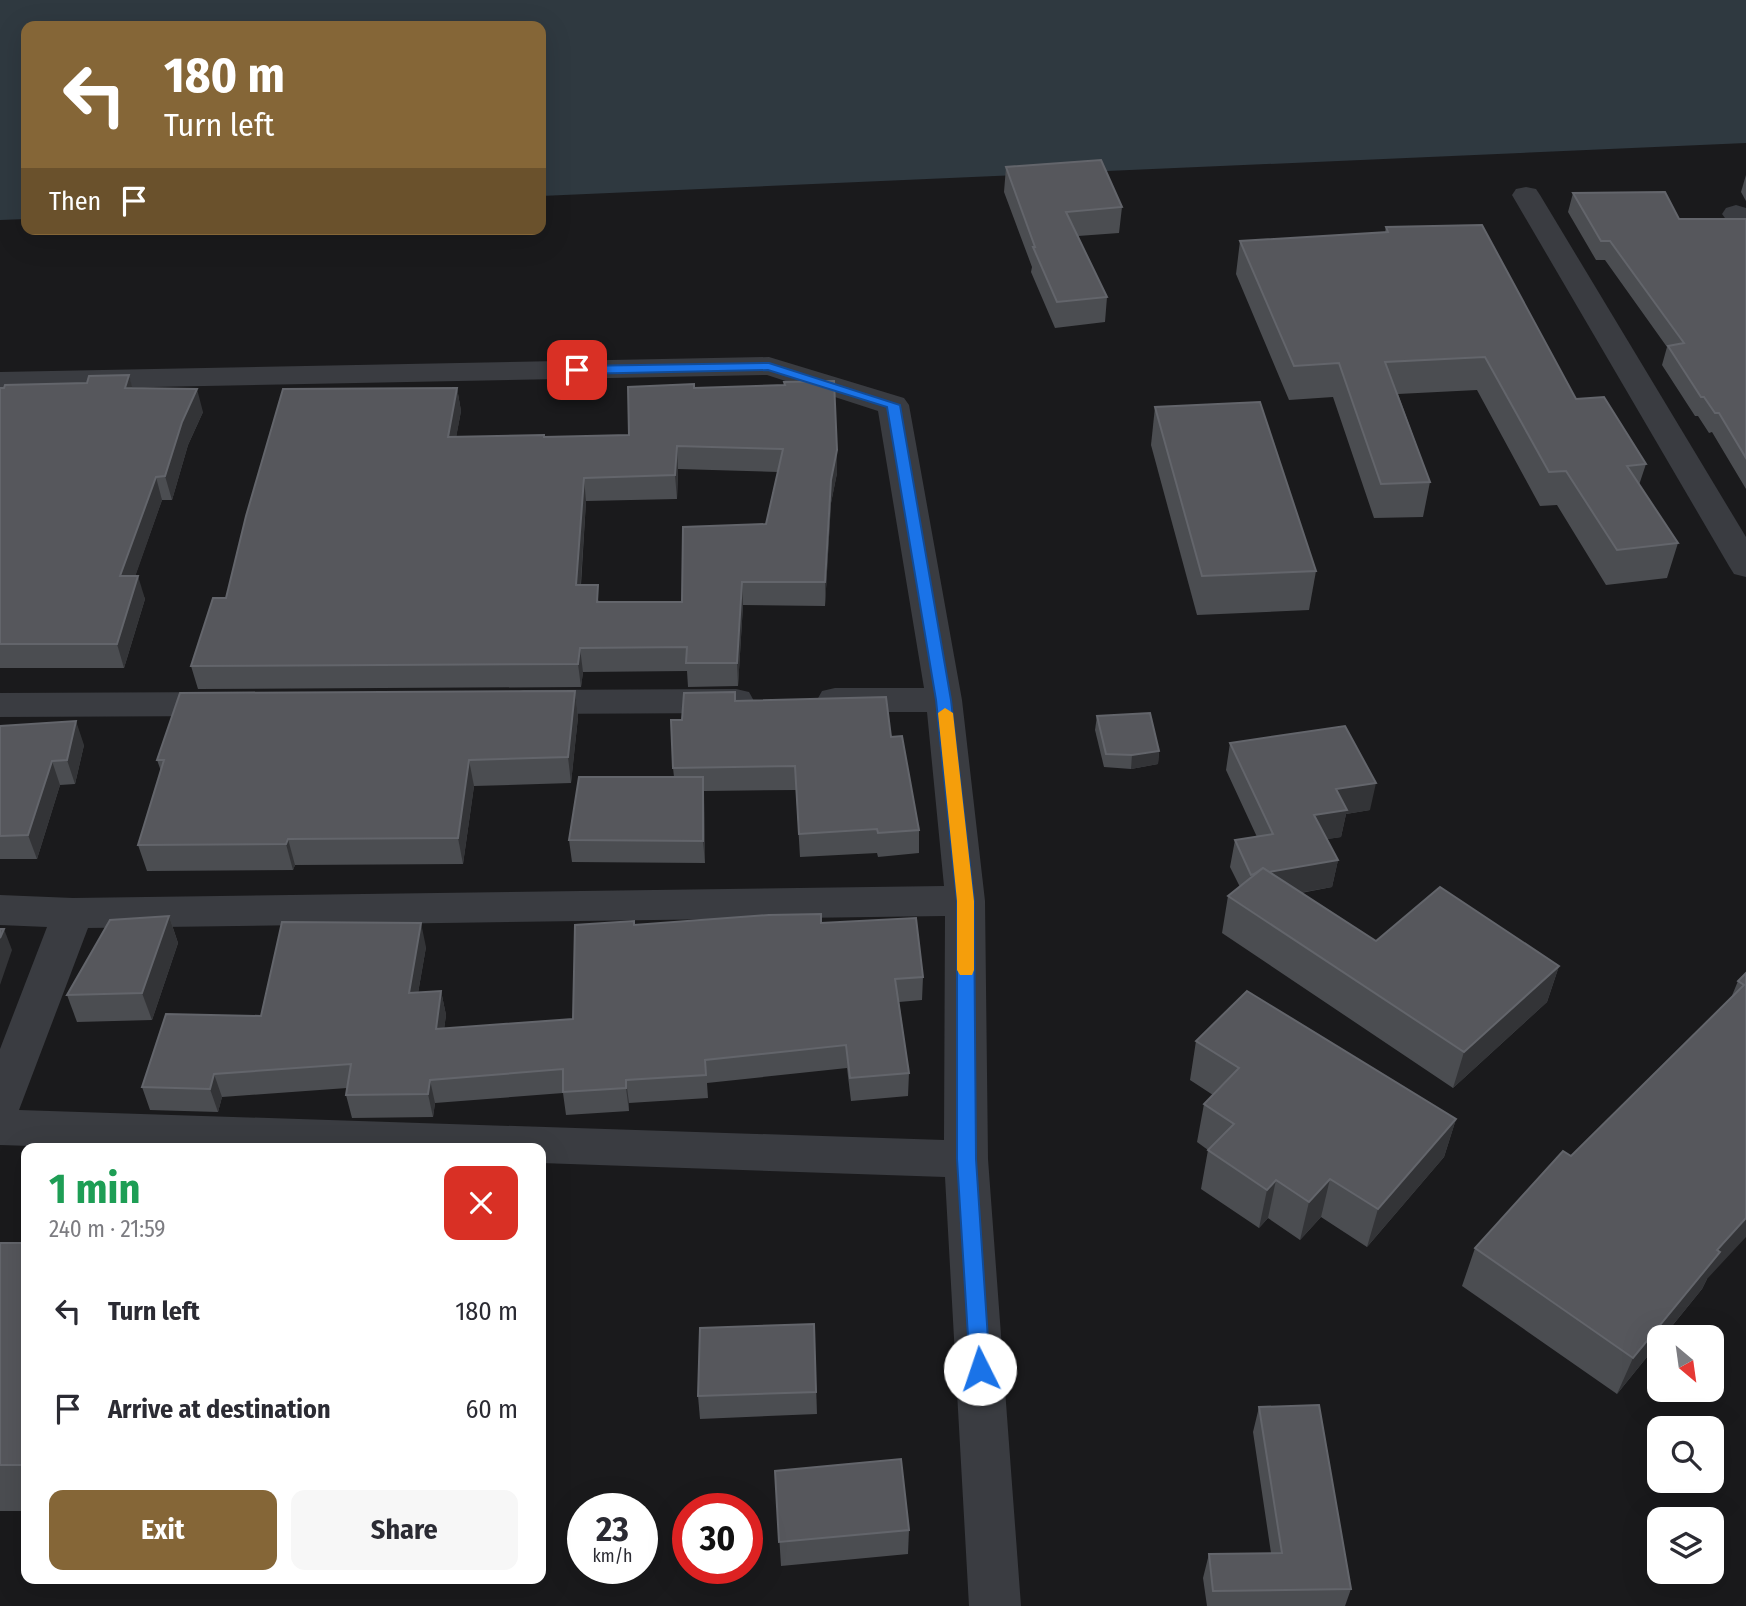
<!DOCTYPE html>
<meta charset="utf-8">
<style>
body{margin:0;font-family:"Fira Sans Condensed",sans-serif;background:#f7f7f7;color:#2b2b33;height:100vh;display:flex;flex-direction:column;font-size:26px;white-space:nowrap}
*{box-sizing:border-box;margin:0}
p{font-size:23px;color:#7c7c81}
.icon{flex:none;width:38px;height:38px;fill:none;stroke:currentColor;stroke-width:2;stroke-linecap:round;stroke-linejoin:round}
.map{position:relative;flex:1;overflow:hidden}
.details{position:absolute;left:21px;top:1143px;width:525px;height:441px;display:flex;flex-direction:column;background:#fff;border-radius:14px;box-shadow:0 7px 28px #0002}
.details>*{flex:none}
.banner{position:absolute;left:21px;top:21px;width:525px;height:214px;border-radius:14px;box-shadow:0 7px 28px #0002;background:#856637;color:#fff;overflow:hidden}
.needle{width:46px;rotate:151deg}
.buttons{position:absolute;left:1647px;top:1325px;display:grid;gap:14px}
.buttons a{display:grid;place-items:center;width:77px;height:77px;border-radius:14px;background:#fff;box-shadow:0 7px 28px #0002;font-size:35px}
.speed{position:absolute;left:567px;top:1493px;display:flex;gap:14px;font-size:35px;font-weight:700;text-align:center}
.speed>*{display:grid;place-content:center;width:91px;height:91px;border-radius:50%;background:#fff;box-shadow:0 7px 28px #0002;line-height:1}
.speed small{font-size:18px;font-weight:400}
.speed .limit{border:10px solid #d22;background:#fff;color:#111}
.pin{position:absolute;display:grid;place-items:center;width:60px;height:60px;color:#fff;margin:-30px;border-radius:14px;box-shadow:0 4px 10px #0006}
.me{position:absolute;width:77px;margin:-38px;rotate:356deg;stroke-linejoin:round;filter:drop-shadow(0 0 5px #0008)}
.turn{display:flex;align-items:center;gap:24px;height:147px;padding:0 28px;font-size:32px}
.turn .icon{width:91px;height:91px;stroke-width:2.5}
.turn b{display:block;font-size:49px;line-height:60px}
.then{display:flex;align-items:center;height:66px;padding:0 28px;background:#0003;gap:14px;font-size:26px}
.round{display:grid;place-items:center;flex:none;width:74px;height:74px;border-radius:14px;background:#f7f7f7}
.summary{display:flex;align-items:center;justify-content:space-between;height:119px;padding:0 28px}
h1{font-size:42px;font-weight:700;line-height:52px;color:#1e9e55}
.action{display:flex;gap:14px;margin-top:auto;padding:14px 28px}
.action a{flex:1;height:80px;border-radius:14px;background:#856637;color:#fff;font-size:28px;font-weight:700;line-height:80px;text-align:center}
.action a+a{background:#f7f7f7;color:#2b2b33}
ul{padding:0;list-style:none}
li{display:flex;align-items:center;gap:21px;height:98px;padding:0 28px}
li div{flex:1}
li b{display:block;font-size:26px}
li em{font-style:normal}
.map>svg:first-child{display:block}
.water{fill:#2f3940}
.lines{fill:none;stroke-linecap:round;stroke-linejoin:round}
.minor{fill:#3a3c41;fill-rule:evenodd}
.wall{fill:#4b4d51;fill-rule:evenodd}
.shaded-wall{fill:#333437}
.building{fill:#56575c;stroke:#63656b;stroke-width:2;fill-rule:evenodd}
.route{fill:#1a73e8;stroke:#114b97;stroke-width:2}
.slow{fill:#f59e0b}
</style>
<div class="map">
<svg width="1746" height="1606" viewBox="0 0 1746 1606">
<rect width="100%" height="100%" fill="#1a1a1c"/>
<path class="water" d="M0,0h1746v143l-1205,53v-170h-515v193l-26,1z"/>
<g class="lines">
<g class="minor">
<path d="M1526,187l10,2 4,6 206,342v40l-12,-3 -5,-8 -217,-371 4,-6z"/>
<path d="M1736,205l10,3v28l-10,-3 -14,-19 4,-6z"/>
<path d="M769,357l135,41 5,7 53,295 23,201 3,258 33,447h-52l-24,-429 -404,-14v-15h-447l-94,-3v-96l47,-122 -47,-2v-30l73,3 871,-12 -17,-174h-92l-13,-3 -5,-9 5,-9 13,-3h89l-46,-277 -111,-36 -767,15v-18zM945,916l-1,224 -925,-30 69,-182z"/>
<path d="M736,689l13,3 5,9 -5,9 -13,3 -212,1 -13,-3 -5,-9 5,-9 13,-3z"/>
<path d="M229,692l13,3 5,9 -5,9 -13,3 -229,1v-24z"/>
</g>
</g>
<g class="wall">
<path d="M1006,167l116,40 -3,26 -41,3 29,61 -2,25 -50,6 -24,-56 1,-5 -28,-75z"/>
<path d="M1746,175v26l-5,-9z"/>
<path d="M1573,193l106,26h67v270l-34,-57 -3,1 -11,-17h-3l-33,-51 5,-18 -62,-87h-9l-28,-48z"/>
<path d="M1386,227l190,172 70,65 -7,21 39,58 -11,35 -61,7 -49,-80 -17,1 -63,-116 -79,4 32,88 -7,35 -49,1 -41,-121 -44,3 -53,-126 4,-33 145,-9z"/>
<path d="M129,375l3,13 71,24 -15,33 -16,55h-10l-27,76 10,23 -21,69h-124v-280l87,-5z"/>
<path d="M457,388l4,23 -5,26h88l85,-2 65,-47 143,62v23l-6,30 -6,103 -82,-1 -5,81 -50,1 -1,-16 -104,1 -2,15 -383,2 -7,-23zM678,469l100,3 -12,52 -84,78h-82l-19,-17 5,-84 91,-2z"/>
<path d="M1155,407l161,164 -7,39 -112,5 -46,-170z"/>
<path d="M575,691l3,26 -7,66 -97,3 -11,78 -168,1 -2,5 -146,1 -9,-26 23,-74 -4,-11z"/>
<path d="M736,701l155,36 28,93v23l-41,4 -1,-4 -77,4 -4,-67 -92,1 1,72 -133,-1 -3,-22 105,-63 -1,-9 9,-48z"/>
<path d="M1097,716l62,35 -1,13 -27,5 -27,-2 -9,-37z"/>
<path d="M0,726l84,19 -9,39 -15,1 -23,74h-37z"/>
<path d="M1230,743l140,67 -24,4 -5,23 -14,2 11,21 -6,27 -31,6 75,48 183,25 -12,36 -94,86 -231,-155 6,-37 12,-9 -10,-20 5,-27 22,-3 -31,-67z"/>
<path d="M169,916l9,27 -26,77 -75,2 -10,-27z"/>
<path d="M821,923l102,54 -1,23 -23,2 10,71 -1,23 -57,5 -4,-33 -140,15 1,15 -79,5v8l-63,4 -3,-22 -128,10 -2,14 -81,1 -6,-23 1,-7 -125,9 -4,15 -68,-2 -8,-23 119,-71 165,-69 -8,46 23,-2 5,24 -2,14 129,-10 61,-94z"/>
<path d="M1746,973l-39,306 -5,10 -85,105 -155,-108 13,-38 96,-92 160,-158 7,-17z"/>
<path d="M1196,1041l260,78 -12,38 -77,90 -46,-30 -21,23 -32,-22 -9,10 -58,-39 7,-39 -11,-8 7,-38 9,-9 -23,-15z"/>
<rect x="0" y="1243" width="26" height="268"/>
<path d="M814,1324l3,90 -117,5 -2,-23z"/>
<path d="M1259,1407l92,182 -6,17h-138l-4,-28 6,-24 62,-1 -18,-121z"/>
<path d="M775,1471l134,59 -1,24 -127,12z"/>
</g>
<g class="shaded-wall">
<path d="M129,375l6,23 -10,-10z"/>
<path d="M457,388l4,23 -9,49 -4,-23z"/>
<path d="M197,389l6,23 -15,33 -16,55 -7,-24 17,-54z"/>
<path d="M677,446l1,23 -1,30 -2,-24z"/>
<path d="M837,450v23l-6,30 -6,103v-24l6,-102z"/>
<path d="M156,477l6,23 -35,100 -7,-24z"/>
<path d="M584,478l2,23 -7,108 -3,-24z"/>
<path d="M138,576l7,23 -21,69 -7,-24z"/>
<path d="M742,582l1,23 -5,81 -1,-23z"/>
<path d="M580,648l3,24 -2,15 -3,-23z"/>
<path d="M575,691l3,26 -7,66 -3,-26z"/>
<path d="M76,721l8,24 -9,39 -8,-24z"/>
<path d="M1159,751l-1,13 -27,5 1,-14z"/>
<path d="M469,760l5,26 -11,78 -5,-26z"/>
<path d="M52,761l8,24 -23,74 -9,-24z"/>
<path d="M703,777l1,22 1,64 -2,-22z"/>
<path d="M1376,783l-6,27 -24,4 -5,23 -32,5 5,-27 22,-26z"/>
<path d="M288,839l7,26 -2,5 -7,-26z"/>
<path d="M1338,860l-6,27 -85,15 4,-27z"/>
<path d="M169,916l9,27 -26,77 -10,-27z"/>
<path d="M421,923l5,24 -12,69 -5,-23z"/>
<path d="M4,929l8,21 -12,35v-47z"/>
<path d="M1559,966l-12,36 -94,86 11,-36z"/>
<path d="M441,991l5,24 -5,37 -5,-23z"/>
<path d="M214,1074l8,23 -4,15 -8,-23z"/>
<path d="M430,1080l5,23 -2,14 -5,-23z"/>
<path d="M626,1080l3,23v8l-3,-23z"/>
<path d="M1456,1119l-12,38 -77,90 11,-38z"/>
<path d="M1330,1179l-9,38 -21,23 9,-38z"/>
<path d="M1276,1180l-8,38 -9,10 8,-38z"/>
<path d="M1746,1218v19l-39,42 -5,10 -39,48h-4v5l-42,52 16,-36 84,-108z"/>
</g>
<g class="building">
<path d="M1101,160l21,47 -56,5 41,85 -50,5 -24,-55h2l-29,-80z"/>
<path d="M1665,192l14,27h67v239l-27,-45h-4l-11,-16h-3l-33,-51 16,-3 -74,-102h-9l-28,-48z"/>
<path d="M1482,225l94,174 28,-2 42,67 -19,2 51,77 -61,7 -51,-79 -17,1 -64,-115 -100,5 45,120 -49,2 -42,-121 -45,3 -54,-125 148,-9 -2,-5z"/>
<path d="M129,375l-4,13 72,1 -15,33 -17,54 -9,1 -36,99h18l-21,68h-117v-256h4l1,-3 82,-2 2,-7z"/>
<path d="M834,381l3,69 -6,30 -6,102h-83l-5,81h-51l1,-16 -107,1 -2,16 -387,2 22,-68h13l20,-82 37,-127 174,-1 -9,49 96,-2v2l85,-2 -1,-48 66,-3v4l91,-3 -1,-3zM677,446l106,3 -17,75 -83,3 -1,75h-85l1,-17h-22l8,-107 91,-3z"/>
<path d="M1260,402l56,169 -114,5 -47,-169z"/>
<path d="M575,691l-7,66 -99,3 -11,78 -170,1 -2,5 -148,1 26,-85h-7l23,-67z"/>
<path d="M735,692v9l151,-4 5,40 11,-1 17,94 -41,3 -1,-4 -78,5 -4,-68 -122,2 -2,-48h11l2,-27z"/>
<path d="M1150,713l9,38 -27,4 -26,-1 -9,-38z"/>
<path d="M76,721l-9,39 -15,1 -24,74 -28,1v-110z"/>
<path d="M1345,726l31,57 -40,6 11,21 -33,5 24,45 -69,12 -6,-4 -9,6 -3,1 -16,-35 38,-6 -43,-91z"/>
<path d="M579,777h124v64l-134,-1z"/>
<path d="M1263,868l113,73 64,-54 119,79 -95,86 -236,-156z"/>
<path d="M821,914v9l95,-5 7,59 -28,2 14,94 -59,5 -4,-33 -141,15 1,15 -80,5v8l-63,4v-23l-133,11 -2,14 -82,1 5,-31 -137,10 -4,15 -68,-2 24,-73 95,2 21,-94 139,1 -12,70 32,-2 -5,38 137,-10 2,-94 59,-4v4l135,-10z"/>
<path d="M169,916l-27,77 -75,2 43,-75z"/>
<path d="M0,929h4l-4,9z"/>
<path d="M1746,973v245l-29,32 3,2 -87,106 -158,-110 88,-97 8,5 173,-171 -6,-4z"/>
<path d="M1247,991l209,128 -78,90 -48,-30 -21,23 -33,-22 -9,10 -59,-40 26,-26 -30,-20 35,-36 -43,-27z"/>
<rect x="0" y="1243" width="26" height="222"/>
<path d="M814,1324l2,68 -118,4 2,-68z"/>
<path d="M1319,1405l32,184 -138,2 -4,-37 73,-1 -23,-146z"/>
<path d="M901,1459l8,71 -130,12 -4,-71z"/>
</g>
<path class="route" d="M769,363l131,42 51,295 23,201 2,258 14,210 -3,6 -7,3 -7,-3 -3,-6 -13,-210v-258l-21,-201 -49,-293 -119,-37 -191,4 -6,-4 6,-4z"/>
<path class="slow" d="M945,708l8,5 21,188v69l-2,5h-12l-3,-5v-69l-19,-188z"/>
</svg>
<div class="buttons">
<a><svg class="needle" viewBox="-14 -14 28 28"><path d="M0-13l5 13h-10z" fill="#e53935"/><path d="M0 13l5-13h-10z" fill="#7c7c81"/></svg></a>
<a><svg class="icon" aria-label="search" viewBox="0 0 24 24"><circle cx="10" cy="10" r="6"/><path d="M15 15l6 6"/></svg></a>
<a><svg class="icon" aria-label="layers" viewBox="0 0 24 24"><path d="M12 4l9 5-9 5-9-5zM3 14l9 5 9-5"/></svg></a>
</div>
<div class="speed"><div>23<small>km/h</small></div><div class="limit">30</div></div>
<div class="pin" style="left:577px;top:370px;background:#d93025"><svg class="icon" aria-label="arrive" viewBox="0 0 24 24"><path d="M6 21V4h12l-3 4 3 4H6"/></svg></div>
<svg class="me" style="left:980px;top:1369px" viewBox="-20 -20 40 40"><circle r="19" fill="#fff"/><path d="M0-13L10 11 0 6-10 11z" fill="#1a73e8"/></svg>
<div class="banner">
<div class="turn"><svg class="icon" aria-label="left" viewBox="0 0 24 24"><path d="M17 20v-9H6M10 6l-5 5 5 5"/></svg><div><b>180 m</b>Turn left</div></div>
<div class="then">Then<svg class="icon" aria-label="arrive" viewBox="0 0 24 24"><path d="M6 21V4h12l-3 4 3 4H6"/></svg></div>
</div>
<section class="details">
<div class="summary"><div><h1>1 min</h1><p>240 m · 21:59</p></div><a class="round" style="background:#d93025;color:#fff"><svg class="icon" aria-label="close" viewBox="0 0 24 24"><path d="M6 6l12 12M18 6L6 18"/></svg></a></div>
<ul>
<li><svg class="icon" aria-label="left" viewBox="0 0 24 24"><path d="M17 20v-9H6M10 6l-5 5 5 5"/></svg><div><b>Turn left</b></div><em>180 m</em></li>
<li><svg class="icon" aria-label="arrive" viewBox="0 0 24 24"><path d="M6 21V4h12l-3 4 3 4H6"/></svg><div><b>Arrive at destination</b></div><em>60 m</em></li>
</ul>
<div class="action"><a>Exit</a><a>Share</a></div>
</section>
</div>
